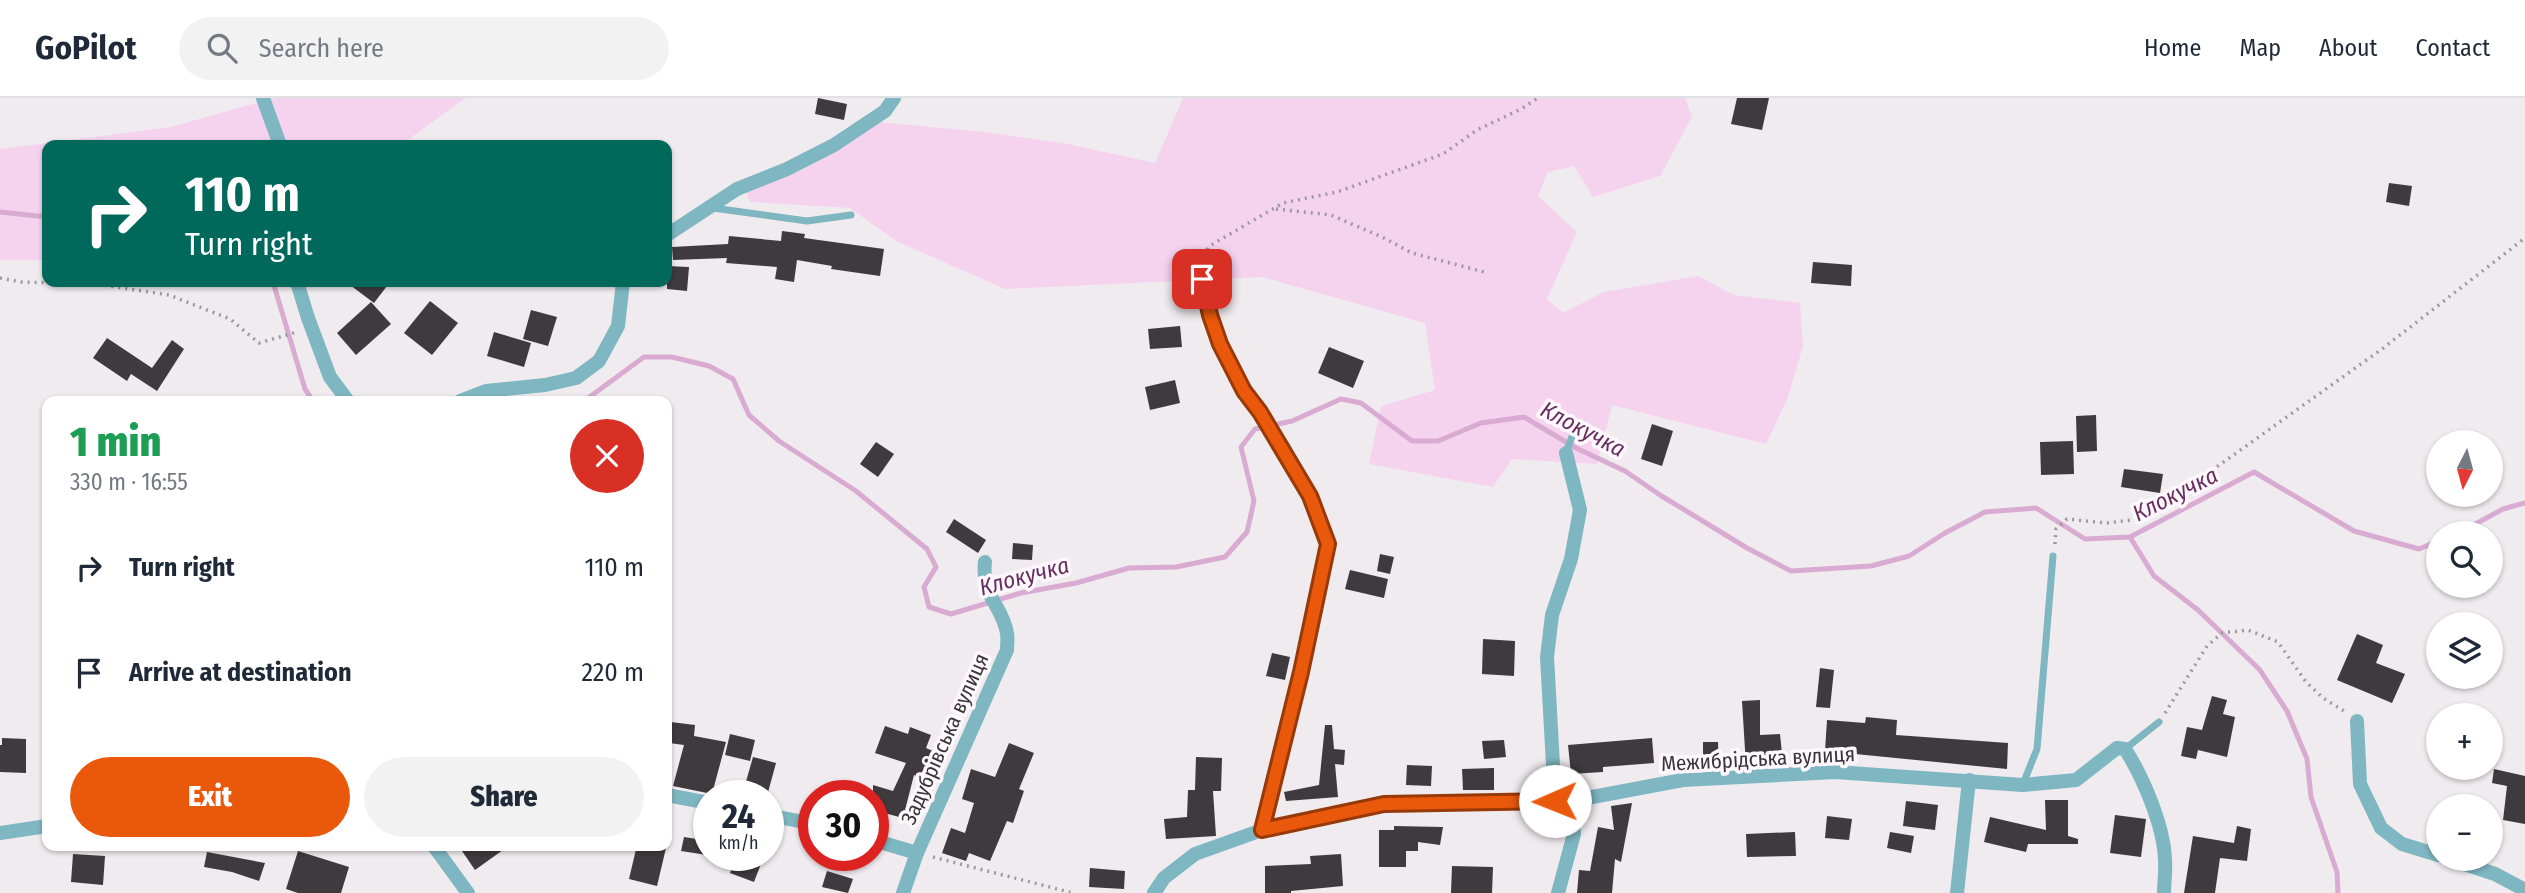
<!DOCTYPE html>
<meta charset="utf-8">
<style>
body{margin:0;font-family:"Fira Sans Condensed",sans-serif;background:#f2f2f3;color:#1f2937;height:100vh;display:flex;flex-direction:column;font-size:26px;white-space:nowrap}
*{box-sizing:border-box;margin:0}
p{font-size:23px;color:#747a83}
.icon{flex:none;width:38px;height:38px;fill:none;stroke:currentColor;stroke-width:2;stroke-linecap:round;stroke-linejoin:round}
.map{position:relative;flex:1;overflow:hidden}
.drawer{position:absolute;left:42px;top:298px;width:630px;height:455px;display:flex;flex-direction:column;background:#fff;border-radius:14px;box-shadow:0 2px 5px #0004}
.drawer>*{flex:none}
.hud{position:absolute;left:42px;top:42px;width:630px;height:147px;border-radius:14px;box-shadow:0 2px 5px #0004;background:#00695c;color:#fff;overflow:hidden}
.needle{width:46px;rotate:186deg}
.controls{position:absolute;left:2426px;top:332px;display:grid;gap:14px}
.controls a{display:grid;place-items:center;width:77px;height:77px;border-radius:50%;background:#fff;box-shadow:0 2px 5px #0004;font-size:35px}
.speed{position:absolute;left:693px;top:682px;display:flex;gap:14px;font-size:35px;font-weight:700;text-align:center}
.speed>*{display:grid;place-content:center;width:91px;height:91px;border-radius:50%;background:#fff;box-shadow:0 2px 5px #0004;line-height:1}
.speed small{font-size:18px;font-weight:400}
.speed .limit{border:10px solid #d22;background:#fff;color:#111}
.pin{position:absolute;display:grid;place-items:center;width:60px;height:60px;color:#fff;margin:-30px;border-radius:14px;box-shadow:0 4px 10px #0006}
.me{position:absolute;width:77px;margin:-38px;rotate:269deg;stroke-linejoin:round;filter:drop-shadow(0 0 5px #0008)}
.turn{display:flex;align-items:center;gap:24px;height:147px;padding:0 28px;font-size:32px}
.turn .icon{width:91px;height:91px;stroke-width:2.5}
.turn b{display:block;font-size:49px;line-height:60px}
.round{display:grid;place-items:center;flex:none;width:74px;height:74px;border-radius:37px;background:#f2f2f3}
.summary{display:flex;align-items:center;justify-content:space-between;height:119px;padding:0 28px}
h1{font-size:42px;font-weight:800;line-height:52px;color:#1e9e55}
.button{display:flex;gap:14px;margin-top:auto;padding:14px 28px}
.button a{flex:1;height:80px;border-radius:42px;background:#ea580c;color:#fff;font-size:28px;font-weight:800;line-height:80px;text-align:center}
.button a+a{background:#f2f2f3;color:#1f2937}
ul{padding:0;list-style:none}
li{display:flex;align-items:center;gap:21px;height:105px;padding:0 28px}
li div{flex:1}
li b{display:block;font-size:26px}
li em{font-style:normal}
header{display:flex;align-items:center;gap:42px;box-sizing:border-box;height:98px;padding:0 35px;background:#fff;border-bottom:2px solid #e0e1e3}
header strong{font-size:33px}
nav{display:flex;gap:38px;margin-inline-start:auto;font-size:24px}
.search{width:490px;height:63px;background:#f2f2f3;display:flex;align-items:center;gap:18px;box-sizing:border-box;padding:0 24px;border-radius:38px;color:#747a83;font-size:26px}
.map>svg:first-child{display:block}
.green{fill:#f5d3ef}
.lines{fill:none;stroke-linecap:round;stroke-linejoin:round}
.stream{stroke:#d9abd2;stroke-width:5}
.building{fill:#3e3a3d}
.path{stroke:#9c989b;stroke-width:3.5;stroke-dasharray:2 5;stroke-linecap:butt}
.service{stroke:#7eb6c1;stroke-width:7}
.minor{stroke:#7eb6c1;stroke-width:14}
.route-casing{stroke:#983908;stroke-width:18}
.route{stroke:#ea580c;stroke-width:12}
.labels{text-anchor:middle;stroke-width:7;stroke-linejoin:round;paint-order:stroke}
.street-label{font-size:21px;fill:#373537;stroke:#fef8fd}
.water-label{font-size:23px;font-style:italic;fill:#652e5f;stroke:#fef8fd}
</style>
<header>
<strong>GoPilot</strong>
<div class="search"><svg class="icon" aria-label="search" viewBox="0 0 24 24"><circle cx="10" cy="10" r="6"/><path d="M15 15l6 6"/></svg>Search here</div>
<nav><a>Home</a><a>Map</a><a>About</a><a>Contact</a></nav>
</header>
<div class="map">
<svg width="2525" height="795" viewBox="0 0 2525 795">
<rect width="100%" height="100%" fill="#f0ebef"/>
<g class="green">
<path d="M263,0h202l-64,47h-354v115h-47v-111l171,-22 85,-24z"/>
<path d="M1183,0h502l7,19 -32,59 -67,21 -19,-31 -26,6 -10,24 39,36 -30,67 16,14 41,-21 94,-16 36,19 66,8 3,43 -16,54 -21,44 -154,-39 -15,59 -85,-5 -19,28 -124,-23 12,-58 54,-16 -10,-67 -163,-46 -257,12 -109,-48 -46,-33 -100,-6 -5,-13 134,-67 105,10 84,12 87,19z"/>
</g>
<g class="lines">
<g class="stream">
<path d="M0,114l47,5"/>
<path d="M273,184l32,107 8,12"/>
<path d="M584,303l60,-44h28l37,9 24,13 16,36 30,26 77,50 71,58 9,18 -12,20 5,20 22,7 70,-21 55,-10 53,-15 47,-1 49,-10 22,-25 7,-31 -13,-54 14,-18 37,-8 49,-22 20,4 51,38h26l43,-18 43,-6 52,31 49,23 35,24 87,53 44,23 80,-5 38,-10 36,-23 40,-21 51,-4 49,31 45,-2 124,-65 100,59 65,18 19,-8"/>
<path d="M2457,436l46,-25 22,-6"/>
<path d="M2130,439l24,39 44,34 62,60 27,41 20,48 4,38 26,75 1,21"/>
</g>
</g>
<g class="building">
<path d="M818,0l29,6 -3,16 -29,-6z"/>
<path d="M1737,0h32l-7,32 -31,-6z"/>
<path d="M2389,85l23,3 -3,20 -23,-4z"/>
<path d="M782,133l23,3 -1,4 80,11 -4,27 -49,-7 1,-3 -35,-6 -3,22 -19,-3 2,-12 -51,-4 1,-5 -54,2 -1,-13 56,-3 1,-8 52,5z"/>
<path d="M1813,164l39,3 -1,21 -40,-3z"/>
<path d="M667,168l22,1 -2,24 -20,-2z"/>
<path d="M346,184h44l-16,21z"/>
<path d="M430,203l28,22 -26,32 -28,-22z"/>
<path d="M371,204l20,22 -35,31 -19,-22z"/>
<path d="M531,212l26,7 -9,29 -25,-7z"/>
<path d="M1180,228l2,21 -32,2 -2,-20z"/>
<path d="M494,234l37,11 -7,24 -37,-11z"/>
<path d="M107,240l45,30 20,-28 12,9 -27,42 -26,-17 -4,7 -34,-23z"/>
<path d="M1329,249l35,14 -11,27 -35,-15z"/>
<path d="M1175,282l5,23 -30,7 -5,-23z"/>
<path d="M2096,317l1,36 -20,1 -1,-36z"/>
<path d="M1652,326l21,7 -11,35 -21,-7z"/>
<path d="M2073,343l1,33 -33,1 -1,-33z"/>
<path d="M876,344l18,12 -16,23 -18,-13z"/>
<path d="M2124,371l39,5 -3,19 -39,-6z"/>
<path d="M954,421l32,21 -8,13 -32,-21z"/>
<path d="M1013,445l20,2 -1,15 -20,-1z"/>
<path d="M1380,456l14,3 -4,17 -13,-3z"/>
<path d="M1350,472l38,9 -4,19 -39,-9z"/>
<path d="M2357,536l26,11 -7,18 29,11 -13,29 -55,-23z"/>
<path d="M1483,541l32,2 -1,35 -32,-2z"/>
<path d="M1272,555l18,4 -5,23 -19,-4z"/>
<path d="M1820,570l14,2 -4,38 -14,-1z"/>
<path d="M2212,598l15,4 -4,14 12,3 -8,40 -29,-7 -2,9 -15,-3 6,-29 15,3z"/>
<path d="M1760,602v35l20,-1 3,29 -37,3 -4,-65z"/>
<path d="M1866,619l31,3 -1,15 112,8 -1,26 -182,-18 2,-31 38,3z"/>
<path d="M671,624l24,3 -1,11 32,6 -14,52 -39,-8 11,-41 -15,-2z"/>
<path d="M1325,627h7l2,24 11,1 -1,15 -9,-1 3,33 -52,4 -2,-9 35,-7z"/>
<path d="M885,628l23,8 2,-7 21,8 -5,13 18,8 -12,27 -18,-8 -11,43 -30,-8v-25l20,6 13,-28 -31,-10z"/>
<path d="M730,636l25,6 -5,21 -25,-6z"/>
<path d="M2,640l24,1v34l-26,-1v-27h2z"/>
<path d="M1652,640l2,25 -51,4v5l-32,2 -3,-29z"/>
<path d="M1504,642l2,17 -22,2 -2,-18z"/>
<path d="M1703,644h15l1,26h-16z"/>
<path d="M1009,645l25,10 -15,36 5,2 -11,32 -6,-2 -17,40 -21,-8 -3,8 -24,-8 9,-25 14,5 9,-30 -12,-4 9,-30 24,8z"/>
<path d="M753,659l23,6 -9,33 -24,-4z"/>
<path d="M1196,659l26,1 -1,33h-8l3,45 -50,3 -2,-20 23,-2 1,-27h7z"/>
<path d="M1407,667l25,1 -1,20 -25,-1z"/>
<path d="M1494,670v22h-31l-1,-21z"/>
<path d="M2494,671l31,7v48l-22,-4 4,-34 -15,-3z"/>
<path d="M2045,702h23v36l10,3v5h-50l-2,8 -42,-10 6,-25 56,13z"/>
<path d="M1906,703l32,4 -3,25 -32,-4z"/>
<path d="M1632,705l-11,59 -6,-3 -3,34h-35l2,-23 11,1 8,-44 16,3 -3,-24z"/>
<path d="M2115,717l31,4 -5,38 -31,-4z"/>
<path d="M1827,718l25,3 -3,21 -24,-2z"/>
<path d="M1394,728l49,1 -3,18 -22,-3v9h-12v16h-27v-37h15z"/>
<path d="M2237,728l14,3 -4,32 -27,-3 -5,35h-31l9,-57 41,7z"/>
<path d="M1795,734l1,24 -49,1 -1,-23z"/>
<path d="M1890,734l24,4 -3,17 -24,-5z"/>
<path d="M684,739l25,4 -2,14 -26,-4z"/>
<path d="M471,747h39l-35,25 -13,-19z"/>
<path d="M637,747l29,3 -9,38 -28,-7z"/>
<path d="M298,753l51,16 -8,26h-43l-12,-4z"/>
<path d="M207,754l58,11 -6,18 -27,-9 -28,-5z"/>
<path d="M73,756l32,2 -2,29 -32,-3z"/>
<path d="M1341,756l2,32 -52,5v2h-26v-27l46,-2 -1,-8z"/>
<path d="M736,758h28l-10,26 -24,-9z"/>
<path d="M1452,768l41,1 -1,26h-41z"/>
<path d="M1090,770l35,3 -1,18 -35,-2z"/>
<path d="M827,773l26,8 -5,14 -26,-6z"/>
</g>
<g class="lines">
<g class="path">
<path d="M1276,111l55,6 51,22 30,16 76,20"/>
<path d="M1202,172l6,-23 75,-44 54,-11 106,-38 34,-24 44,-21 17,-11"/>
<path d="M0,180l21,4 75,2 73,11 61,24 29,24 38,-11"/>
<path d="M2055,446l1,-15 11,-10 39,4 27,-3 43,-24 206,-147 143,-111"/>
<path d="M2165,615l42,-67 15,-13 26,-3 30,12 28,40 17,16 21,13"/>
<path d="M933,759l140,36"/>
</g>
<g class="service">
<path d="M713,110l94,13 44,-6"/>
<path d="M1202,182c5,21 9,43 18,64 14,34 37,64 56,96"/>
<path d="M1566,355l11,-30"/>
<path d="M2125,651l34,-27"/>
<path d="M2023,686l14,-35 16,-193"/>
</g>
<g class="minor">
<path d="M263,0l17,47"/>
<path d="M667,137l70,-46 50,-20 47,-24 51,-34 9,-13"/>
<path d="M297,184l11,36 22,59 18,24"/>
<path d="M460,303l26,-10 59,-6 31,-7 23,-17 19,-35 5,-44"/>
<path d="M2357,623l3,63 21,44 21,16 36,11"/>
<path d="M667,697l42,8"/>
<path d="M1555,703l-8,-144 5,-42 19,-56 9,-49 -14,-57"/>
<path d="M768,717l46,9"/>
<path d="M1262,732l39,-158 27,-129 -18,-47 -34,-56"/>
<path d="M0,735l47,-7"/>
<path d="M873,742l44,13"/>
<path d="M433,747l35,48"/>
<path d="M2449,761l46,15 30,16"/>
<path d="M903,795l14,-40 90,-203c0,-5 1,-12 0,-17 -5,-29 -26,-36 -22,-71"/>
<path d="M1154,795l10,-15 31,-24 67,-24 122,-25 187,-4 112,-21 152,-8 188,13 53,-5 41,-32 8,1c18,28 39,77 40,111 1,11 -1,22 -1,33"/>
<path d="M1558,795l16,-59 -3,-33"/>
<path d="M1957,795l12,-113"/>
</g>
</g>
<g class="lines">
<defs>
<path id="route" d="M1202,181l8,36 10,29 24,47 16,21 50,84 18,48 -27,128 -39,158 122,-26 171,-3"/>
</defs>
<use href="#route" class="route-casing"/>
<use href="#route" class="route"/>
</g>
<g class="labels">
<g class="street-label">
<text transform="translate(945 641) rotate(-66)" y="7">Задубрівська вулиця</text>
<text transform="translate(1758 661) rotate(-3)" y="7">Межибрідська вулиця</text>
</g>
<g class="water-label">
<text transform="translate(1583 331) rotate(28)" y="8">Клокучка</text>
<text transform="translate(2175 396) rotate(-27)" y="8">Клокучка</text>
<text transform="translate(1024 478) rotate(-15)" y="8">Клокучка</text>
</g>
</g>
</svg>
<div class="controls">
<a><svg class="needle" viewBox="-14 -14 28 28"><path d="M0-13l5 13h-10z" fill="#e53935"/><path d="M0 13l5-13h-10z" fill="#747a83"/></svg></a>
<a><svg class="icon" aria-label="search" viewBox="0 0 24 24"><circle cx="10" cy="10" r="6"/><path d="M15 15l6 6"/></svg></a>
<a><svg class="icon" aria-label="layers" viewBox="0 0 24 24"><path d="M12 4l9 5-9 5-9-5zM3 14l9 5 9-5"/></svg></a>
<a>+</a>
<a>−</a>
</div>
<div class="speed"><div>24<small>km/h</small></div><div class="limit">30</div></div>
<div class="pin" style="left:1202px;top:181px;background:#d93025"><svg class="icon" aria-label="arrive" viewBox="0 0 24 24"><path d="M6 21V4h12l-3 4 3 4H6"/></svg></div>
<svg class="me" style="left:1555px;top:703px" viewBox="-20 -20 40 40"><circle r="19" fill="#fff"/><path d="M0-13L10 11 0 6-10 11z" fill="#ea580c"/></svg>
<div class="hud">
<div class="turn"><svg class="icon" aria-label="right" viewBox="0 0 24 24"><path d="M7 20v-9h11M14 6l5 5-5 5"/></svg><div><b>110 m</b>Turn right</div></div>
</div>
<section class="drawer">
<div class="summary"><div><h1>1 min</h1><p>330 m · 16:55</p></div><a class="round" style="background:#d93025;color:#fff"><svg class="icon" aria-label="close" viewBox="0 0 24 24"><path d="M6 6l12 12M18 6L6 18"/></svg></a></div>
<ul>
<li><svg class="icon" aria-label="right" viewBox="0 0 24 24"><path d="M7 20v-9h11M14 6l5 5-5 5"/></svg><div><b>Turn right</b></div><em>110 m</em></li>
<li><svg class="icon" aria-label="arrive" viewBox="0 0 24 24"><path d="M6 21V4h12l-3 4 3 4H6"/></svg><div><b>Arrive at destination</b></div><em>220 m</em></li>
</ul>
<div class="button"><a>Exit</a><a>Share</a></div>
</section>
</div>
